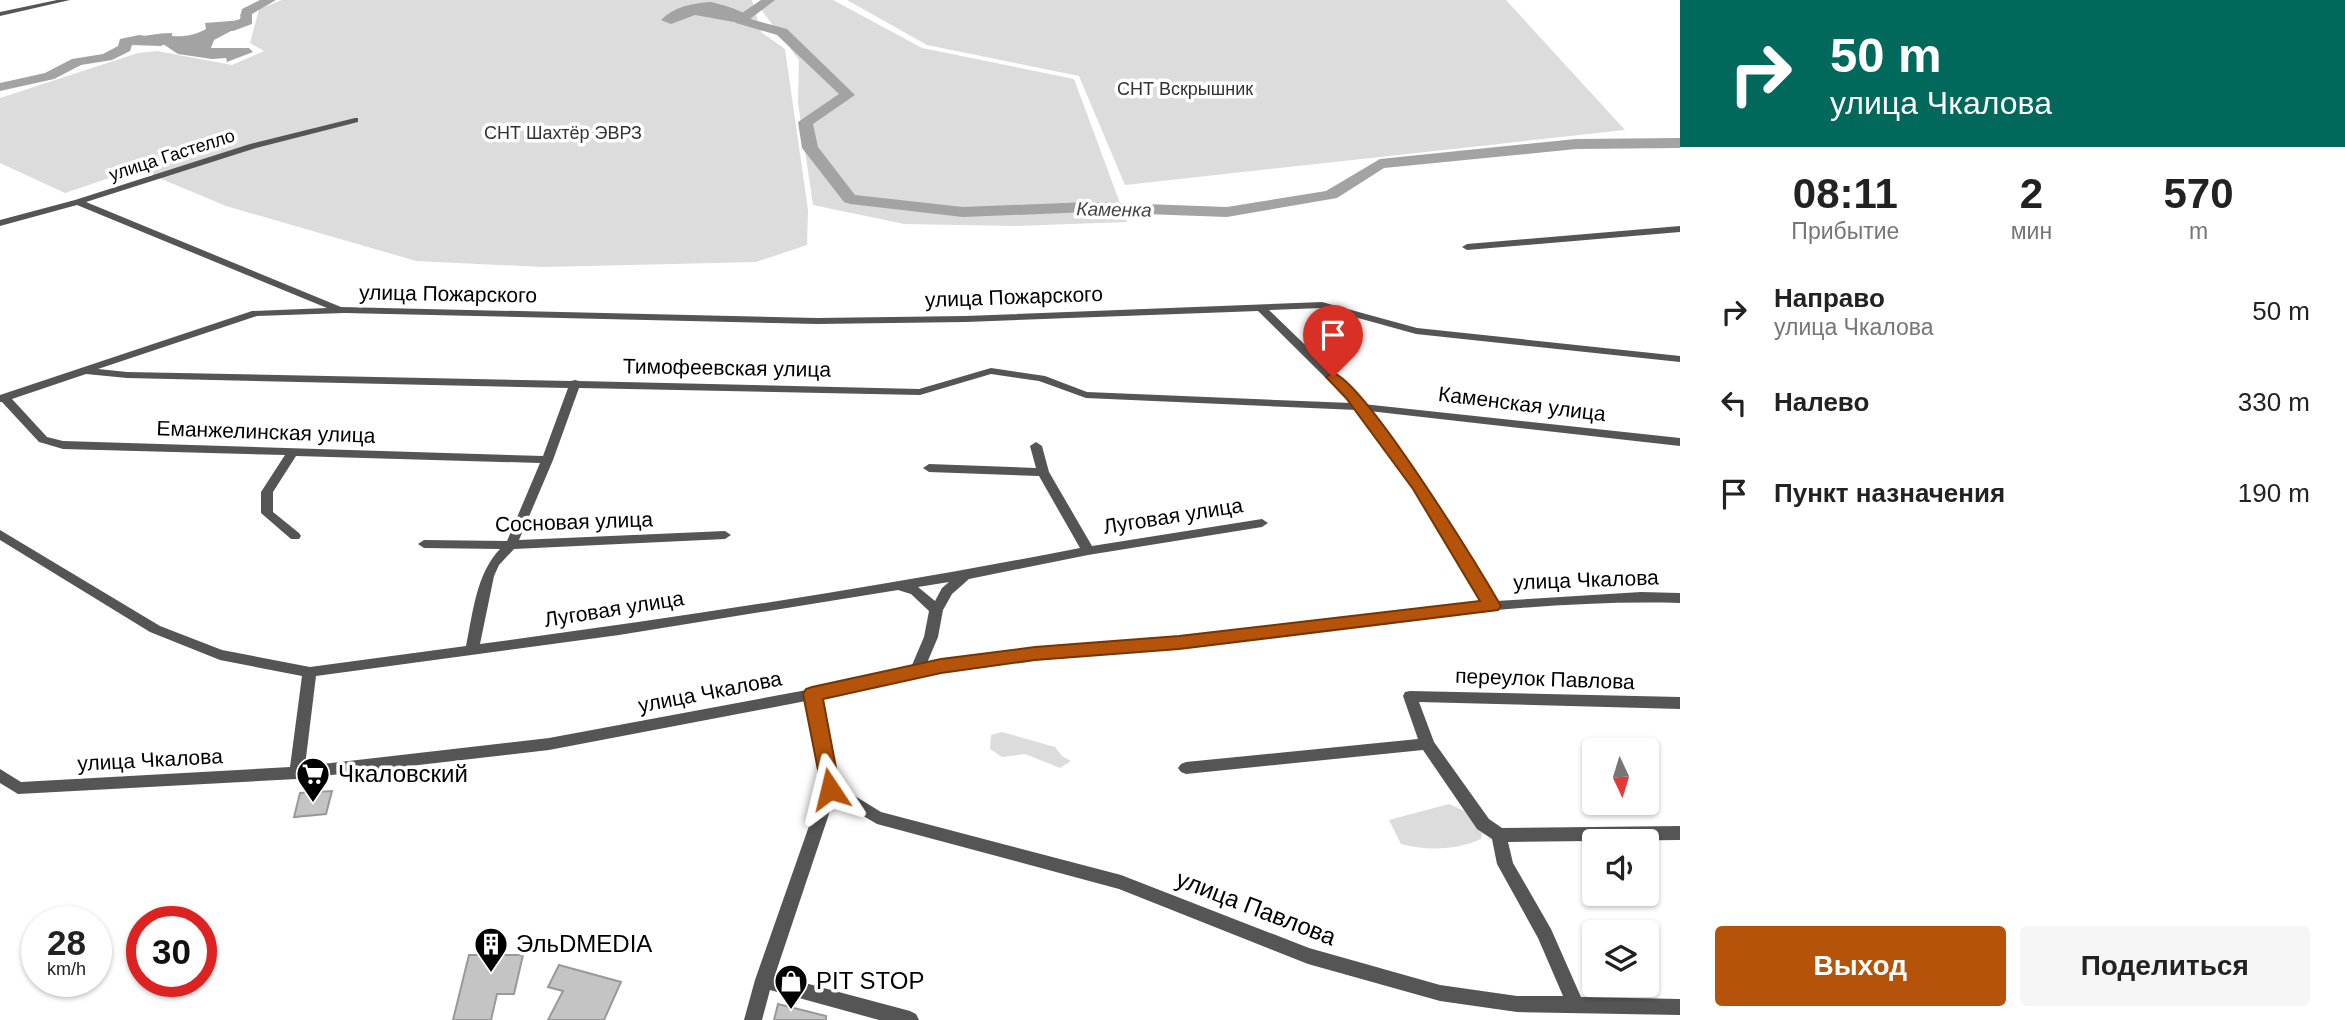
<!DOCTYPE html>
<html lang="ru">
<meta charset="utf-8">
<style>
body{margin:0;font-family:Arial,sans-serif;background:#f6f6f6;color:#222;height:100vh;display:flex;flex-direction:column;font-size:26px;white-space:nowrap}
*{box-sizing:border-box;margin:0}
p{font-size:23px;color:#767676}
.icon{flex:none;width:38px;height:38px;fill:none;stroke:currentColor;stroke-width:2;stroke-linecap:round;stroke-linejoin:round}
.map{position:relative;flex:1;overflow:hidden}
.details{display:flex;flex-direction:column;background:#fff;width:665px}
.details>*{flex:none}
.banner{background:#00695c;color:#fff;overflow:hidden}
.needle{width:46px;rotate:176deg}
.fabs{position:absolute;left:1582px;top:738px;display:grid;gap:14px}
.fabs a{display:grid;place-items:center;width:77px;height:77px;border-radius:7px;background:#fff;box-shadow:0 2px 5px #0004;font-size:35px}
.speed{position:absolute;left:21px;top:906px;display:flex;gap:14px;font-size:35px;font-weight:700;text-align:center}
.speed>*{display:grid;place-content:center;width:91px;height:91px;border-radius:50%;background:#fff;box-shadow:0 2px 5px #0004;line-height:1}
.speed small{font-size:18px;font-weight:400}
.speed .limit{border:10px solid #d22;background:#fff;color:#111}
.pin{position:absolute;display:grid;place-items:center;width:60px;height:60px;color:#fff;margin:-72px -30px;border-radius:50% 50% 50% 0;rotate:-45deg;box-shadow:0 0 7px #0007}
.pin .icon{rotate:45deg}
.me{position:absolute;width:77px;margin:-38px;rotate:350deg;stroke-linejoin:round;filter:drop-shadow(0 0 5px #0008)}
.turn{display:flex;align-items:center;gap:24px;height:147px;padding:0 35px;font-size:32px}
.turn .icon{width:91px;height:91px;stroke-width:2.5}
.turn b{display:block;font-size:49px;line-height:60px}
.eta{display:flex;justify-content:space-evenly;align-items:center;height:119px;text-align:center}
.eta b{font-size:42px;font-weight:800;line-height:49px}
.action{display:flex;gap:14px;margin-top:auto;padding:14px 35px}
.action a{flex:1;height:80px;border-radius:7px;background:#b45309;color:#fff;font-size:28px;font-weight:800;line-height:80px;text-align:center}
.action a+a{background:#f6f6f6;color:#222}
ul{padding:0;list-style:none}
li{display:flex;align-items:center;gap:21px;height:91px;padding:0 35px}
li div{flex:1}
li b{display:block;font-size:26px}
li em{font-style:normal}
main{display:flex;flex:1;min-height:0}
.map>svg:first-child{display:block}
.green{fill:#dcdcdc}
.water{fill:#a3a3a3}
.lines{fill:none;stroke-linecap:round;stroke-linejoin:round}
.river{fill:#a3a3a3;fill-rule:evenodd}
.building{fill:#c4c4c4;stroke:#999;stroke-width:2}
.street{fill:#555;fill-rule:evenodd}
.route{fill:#b45309;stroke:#753606;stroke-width:2}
.labels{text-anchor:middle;stroke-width:7;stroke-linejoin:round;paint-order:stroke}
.far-park-label{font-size:18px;fill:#333;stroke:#fff}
.far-street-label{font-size:18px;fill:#000;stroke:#fff}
.far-water-label{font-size:19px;font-style:italic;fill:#444;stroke:#fff}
.street-label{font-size:21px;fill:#000;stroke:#fff}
.near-poi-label{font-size:24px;fill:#000;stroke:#fff;text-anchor:start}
.near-street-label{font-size:24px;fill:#000;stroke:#fff}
</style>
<main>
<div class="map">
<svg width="1680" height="1020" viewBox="0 0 1680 1020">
<rect width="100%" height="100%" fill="#fff"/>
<g class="green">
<path d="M282,0h470l9,32 24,17 23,161 -1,35 -51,17 -212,5 -128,-6 -190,-55 -67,-28 -13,-8h-13l-68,23 -65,-30v-65l138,-45 19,-2 75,14 32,-14 -14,-8 9,-34z"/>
<path d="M764,0h69l89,48 152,31 53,143 -112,4 -111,-2 -91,-19 -15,-102 1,-43 -42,-56z"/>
<path d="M847,0h659l119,130 -500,55 -46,-109 -152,-31z"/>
<path d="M1002,732l53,15 7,9 9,5 -11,7 -35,-14 -23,3 -12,-8 1,-14z"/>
<path d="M1449,804l18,8 15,21 -1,6c-24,11 -54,12 -80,5l-12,-24z"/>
</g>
<g class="water">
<path d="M711,2c15,4 39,9 45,24l-61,-11 -24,9 -10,-4c13,-13 31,-17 50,-18z"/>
<path d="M243,11l9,3 -2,7 -36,19 -3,8h38l4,4 -26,10 -1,-4 -14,1 -34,-5 -15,-10 -35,-4c14,-4 30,-7 44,-7v3c13,1 23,-1 34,-7l-1,-6 38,-3 -3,-5z"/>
</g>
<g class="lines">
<g class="river">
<path d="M260,0h16l-24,14v10l-19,7h-10v-6l17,-6 2,-10z"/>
<path d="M761,0h14l-25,19 37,10 68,66 -42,29 5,23 37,48 108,12 126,-5 138,5 99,-16 54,-32 196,-20 104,-1v10l-104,1 -192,19 -47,30 -110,19 -138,-5 -126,5 -113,-13 -6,-2 -42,-54 -4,-26 41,-28 -62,-59 -41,-12v-6z"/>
<path d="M139,35l22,3 7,4 -7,4 -29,-1 -2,6 -18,9 -31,5 -27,14 -54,12v-8l45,-10 27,-14 31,-5 15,-8 2,-7z"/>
</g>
</g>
<g class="building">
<path d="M332,791l-6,23 -32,3 6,-24z"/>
<path d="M469,955h54l-9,39h-17l-6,26h-38z"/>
<path d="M559,965l62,17 -17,38h-56l15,-29 -15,-4z"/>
<path d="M778,1004l48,12v4h-52z"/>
</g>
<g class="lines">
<g class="street">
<path d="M57,0h13l-70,16v-4z"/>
<path d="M355,118h3v4l-102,26 -170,54 255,105 476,11 149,-2 356,-14 95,26 263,28v6l-264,-28 -94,-26 -53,2 86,83 8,11 317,34v8l-311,-35 54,73 73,117 145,-9 39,1v10c-149,-4 -304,21 -452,38 -103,12 -208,15 -311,33 -32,6 -65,16 -97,24l17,87 44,27 240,63 188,73 131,37 77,11h46l-25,-58 -41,-74 -5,-25 -15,-10 -54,-79 -237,24 -5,-2 -3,-4 3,-4 5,-2 232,-23 -15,-43 2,-4 5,-1 270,6v12l-261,-7 15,40 55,77 13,9 178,-2v14l-172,2 5,21 38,66 30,68 99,2v16l-163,-3 -77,-11 -132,-37 -189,-75 -242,-65 -43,-25 -59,176 135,36 6,3 3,6h-40l-109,-30 -8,30h-18l11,-40 67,-191 -16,-88 -257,49 -252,29 -279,15 -18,-11v-14l21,13 269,-15 12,-91 -82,-16 -70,-28 -150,-92v-10l160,96 62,24 88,17 156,-21c7,-33 10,-72 34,-97l-76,-1 -6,-4 6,-4 83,1 33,-78 -244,-7 -23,36v20l26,21 2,3 -2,3h-8l-30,-26v-21l24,-37 -222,-6 -24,-7 -37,-40h-2v-7l252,-84 75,-3 -250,-103 -77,21v-6l75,-20 175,-56zM1258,311l93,92 -264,-11 -42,-16 -54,-8 -72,21 -340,-8 -4,-1 -4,1 -444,-9 -29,-3 159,-53 87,-3 473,11 149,-2zM86,374l41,4 441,10 -25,68 -480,-15 -16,-4 -35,-38zM991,374l48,7 47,17 271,12 57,79 69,113 -304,35 -144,12 -108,14 11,-26 5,-27 9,-16 17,-15 119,-24 174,-28 6,-4 -6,-4 -170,27 -43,-74 -7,-26 -6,-4 -6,4 6,22 -107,-4 -6,4 6,4 110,4 41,72c-199,39 -399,69 -600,96l14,-68 5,-11 15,-16 211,-10 6,-4 -6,-4 -206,9 34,-80 26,-72 341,7zM949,582l-7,6 -7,13 -17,-14zM898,590l13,4 18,17 -5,26 -12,28 -100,24 -263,49 -244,28 11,-90 303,-41z"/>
<path d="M1680,226v6l-213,18 -5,-3 5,-3z"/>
</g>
</g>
<path class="route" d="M1333,373c32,9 146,195 168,233l-3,4 -319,39 -144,11 -94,13 -118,26 17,90 -3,6 -7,2 -7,-2 -20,-101 3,-5 6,-2 129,-28 94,-12 144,-11 301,-35 -67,-112 -67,-91 -20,-21z"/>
<defs>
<symbol id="supermarket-pin" viewBox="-11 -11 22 30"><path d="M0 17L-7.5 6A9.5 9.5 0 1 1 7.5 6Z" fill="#000" stroke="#fff"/><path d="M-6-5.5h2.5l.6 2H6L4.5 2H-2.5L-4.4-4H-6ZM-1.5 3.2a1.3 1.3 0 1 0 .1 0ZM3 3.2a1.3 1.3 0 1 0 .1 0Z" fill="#fff"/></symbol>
<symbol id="building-pin" viewBox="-11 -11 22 30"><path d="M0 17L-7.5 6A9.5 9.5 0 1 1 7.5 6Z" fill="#000" stroke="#fff"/><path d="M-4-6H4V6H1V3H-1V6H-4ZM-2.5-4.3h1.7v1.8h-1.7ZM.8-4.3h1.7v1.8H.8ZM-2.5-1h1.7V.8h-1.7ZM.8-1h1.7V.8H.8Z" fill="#fff"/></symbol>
<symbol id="shop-pin" viewBox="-11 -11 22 30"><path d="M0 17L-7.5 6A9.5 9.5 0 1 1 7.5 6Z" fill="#000" stroke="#fff"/><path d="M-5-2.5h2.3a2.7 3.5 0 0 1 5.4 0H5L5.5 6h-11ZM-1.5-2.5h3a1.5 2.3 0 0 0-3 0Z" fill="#fff"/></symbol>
</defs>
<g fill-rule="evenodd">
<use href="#supermarket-pin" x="294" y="755" width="38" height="52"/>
<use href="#building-pin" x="472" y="925" width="38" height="52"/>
<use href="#shop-pin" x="772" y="962" width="38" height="52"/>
</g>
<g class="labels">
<g class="far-park-label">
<text x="1185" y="95">СНТ Вскрышник</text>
<text x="563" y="139">СНТ Шахтёр ЭВРЗ</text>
</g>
<g class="far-street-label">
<text transform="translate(172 155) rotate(-18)" y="6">улица Гастелло</text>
</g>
<g class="far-water-label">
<text transform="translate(1114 209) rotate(1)" y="7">Каменка</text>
</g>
<g class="street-label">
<text transform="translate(448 294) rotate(1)" y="7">улица Пожарского</text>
<text transform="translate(1014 297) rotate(-2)" y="7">улица Пожарского</text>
<text transform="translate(727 368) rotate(1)" y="7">Тимофеевская улица</text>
<text transform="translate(1522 404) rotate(7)" y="7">Каменская улица</text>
<text transform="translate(266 432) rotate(2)" y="7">Еманжелинская улица</text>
<text transform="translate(1173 516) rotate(-9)" y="7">Луговая улица</text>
<text transform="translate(574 522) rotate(-2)" y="7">Сосновая улица</text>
<text transform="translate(1586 580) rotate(-2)" y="7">улица Чкалова</text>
<text transform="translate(614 609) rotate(-9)" y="7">Луговая улица</text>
<text transform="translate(1545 679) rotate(2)" y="7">переулок Павлова</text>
<text transform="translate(710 692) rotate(-11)" y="7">улица Чкалова</text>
<text transform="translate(150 760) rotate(-3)" y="7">улица Чкалова</text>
</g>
<g class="near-poi-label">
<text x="338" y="782">Чкаловский</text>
<text x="516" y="952">ЭльDMEDIA</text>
<text x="816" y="989">PIT STOP</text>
</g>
<g class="near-street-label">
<text transform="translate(1256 908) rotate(21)" y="8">улица Павлова</text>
</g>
</g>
</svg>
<div class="fabs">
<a><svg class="needle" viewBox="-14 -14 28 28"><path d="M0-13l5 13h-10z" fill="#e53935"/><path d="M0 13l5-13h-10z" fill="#767676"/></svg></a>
<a><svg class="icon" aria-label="sound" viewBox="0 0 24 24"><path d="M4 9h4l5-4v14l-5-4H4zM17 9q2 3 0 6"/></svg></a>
<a><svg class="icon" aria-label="layers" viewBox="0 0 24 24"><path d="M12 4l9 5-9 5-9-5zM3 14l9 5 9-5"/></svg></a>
</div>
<div class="speed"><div>28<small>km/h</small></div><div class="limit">30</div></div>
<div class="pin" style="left:1333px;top:377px;background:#d93025"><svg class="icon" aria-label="arrive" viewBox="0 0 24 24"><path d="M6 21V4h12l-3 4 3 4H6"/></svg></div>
<svg class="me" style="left:830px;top:789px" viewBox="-20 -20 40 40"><path d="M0-17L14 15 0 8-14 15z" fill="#b45309" stroke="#fff" stroke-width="4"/></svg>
</div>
<section class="details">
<div class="banner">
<div class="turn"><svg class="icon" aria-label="right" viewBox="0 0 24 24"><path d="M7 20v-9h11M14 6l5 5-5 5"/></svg><div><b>50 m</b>улица Чкалова</div></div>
</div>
<div class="eta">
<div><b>08:11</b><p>Прибытие</p></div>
<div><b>2</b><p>мин</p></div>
<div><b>570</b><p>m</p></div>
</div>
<ul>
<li><svg class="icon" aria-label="right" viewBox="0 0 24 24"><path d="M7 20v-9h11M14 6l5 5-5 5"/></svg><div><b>Направо</b><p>улица Чкалова</p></div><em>50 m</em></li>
<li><svg class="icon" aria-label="left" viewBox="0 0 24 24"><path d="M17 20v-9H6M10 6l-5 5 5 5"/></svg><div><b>Налево</b></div><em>330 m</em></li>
<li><svg class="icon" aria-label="arrive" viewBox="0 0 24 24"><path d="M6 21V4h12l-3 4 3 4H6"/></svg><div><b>Пункт назначения</b></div><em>190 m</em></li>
</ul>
<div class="action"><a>Выход</a><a>Поделиться</a></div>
</section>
</main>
